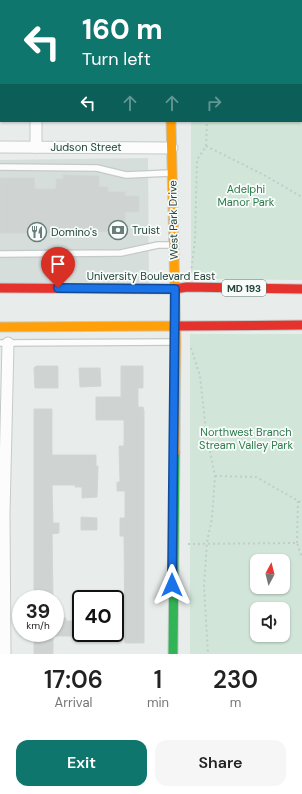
<!DOCTYPE html>
<style>
body{margin:0;font-family:"DM Sans",sans-serif;background:#f6f6f6;color:#222;height:100vh;display:flex;flex-direction:column;font-size:15px;white-space:nowrap}
*{box-sizing:border-box;margin:0}
p{font-size:13px;color:#767676}
.icon{flex:none;width:22px;height:22px;fill:none;stroke:currentColor;stroke-width:2;stroke-linecap:round;stroke-linejoin:round}
.map{position:relative;height:654px;overflow:hidden}
.side{display:flex;flex-direction:column;background:#fff;flex:1}
.side>*{flex:none}
.top-card{position:absolute;left:0px;top:0px;width:302px;height:122px;box-shadow:0 1px 3px #0004;background:#0f766e;color:#fff;overflow:hidden}
.needle{width:26px;rotate:7deg}
.fabs{position:absolute;left:250px;top:554px;display:grid;gap:8px}
.fabs a{display:grid;place-items:center;width:40px;height:40px;border-radius:8px;background:#fff;box-shadow:0 1px 3px #0004;font-size:20px}
.speed{position:absolute;left:12px;top:590px;display:flex;gap:8px;font-size:20px;font-weight:700;text-align:center}
.speed>*{display:grid;place-content:center;width:52px;height:52px;border-radius:50%;background:#fff;box-shadow:0 1px 3px #0004;line-height:1}
.speed small{font-size:10px;font-weight:400}
.speed .limit{border:2px solid #111;border-radius:6px;background:#fff;color:#111}
.pin{position:absolute;display:grid;place-items:center;width:34px;height:34px;color:#fff;margin:-41px -17px;border-radius:50% 50% 50% 0;rotate:-45deg;box-shadow:0 0 4px #0007}
.pin .icon{rotate:45deg}
.me{position:absolute;width:44px;margin:-22px;rotate:0deg;stroke-linejoin:round;filter:drop-shadow(0 0 3px #0008)}
.turn{display:flex;align-items:center;gap:14px;height:84px;padding:0 16px;font-size:18px}
.turn .icon{width:52px;height:52px;stroke-width:2.5}
.turn b{display:block;font-size:28px;line-height:34px}
.lanes{display:flex;align-items:center;height:38px;padding:0 16px;background:#0003;justify-content:center;gap:20px;direction:ltr}
.lanes .off{opacity:.35}
.eta{display:flex;justify-content:space-evenly;align-items:center;height:68px;text-align:center}
.eta b{font-size:24px;font-weight:600;line-height:28px}
.button{display:flex;gap:8px;margin-top:auto;padding:8px 16px}
.button a{flex:1;height:46px;border-radius:12px;background:#0f766e;color:#fff;font-size:16px;font-weight:600;line-height:46px;text-align:center}
.button a+a{background:#f6f6f6;color:#222}
.map>svg:first-child{display:block}
.built{fill:#d6dedb}
.green{fill:#d1e6d8;fill-rule:evenodd}
.building{fill:#cfd4d2;stroke:#d1d6d4}
.lines{fill:none;stroke-linecap:round;stroke-linejoin:round}
.lane-casing{stroke:#c5cac8;stroke-width:8}
.street-casing{stroke:#c5cac8;stroke-width:13}
.fast-casing{stroke:#c3cbc8;stroke-width:11}
.slow-casing{stroke:#c3cbc8;stroke-width:11}
.jam-casing{stroke:#c3cbc8;stroke-width:11}
.path{stroke:#c3ccca;stroke-width:2;stroke-dasharray:2 3;stroke-linecap:butt}
.lane{stroke:#fcfcfc;stroke-width:5.5}
.street{stroke:#fcfcfc;stroke-width:11}
.fast{stroke:#30b455;stroke-width:9}
.slow{stroke:#ff9f0a;stroke-width:9}
.jam{stroke:#e5322d;stroke-width:9}
.route-casing{stroke:#114b97;stroke-width:10}
.route{stroke:#1a73e8;stroke-width:7}
.labels{text-anchor:middle;stroke-width:3.5;stroke-linejoin:round;paint-order:stroke}
.shield{fill:#f7fbf9;stroke:#637a73;stroke-width:1}
.shield-label{font-size:10px;font-weight:bold;fill:#24423a}
.street-label{font-size:11px;fill:#24423a;stroke:#f7fbf9}
.park-label{font-size:11px;fill:#2d7a4b;stroke:#f7fbf9}
.poi-label{font-size:11px;fill:#24423a;stroke:#f7fbf9;text-anchor:start}
</style>
<div class="map">
<svg width="302" height="654" viewBox="0 0 302 654">
<rect width="100%" height="100%" fill="#e8edeb"/>
<path class="built" d="M148,158l1,127h-149v-125z"/>
<g class="green">
<path d="M182,0h120v280l-107,-1 -4,-8v-150h110v-120z"/>
<path d="M190,334h112v320h-112zM257,561h26v26h-26zM257,609h26v26h-26z"/>
</g>
<g class="building">
<path d="M63,175l36,1v11h9v5h17v4h14v16h-14v19l-58,1v1h-67v-55h34l1,11h21v-10h7z"/>
<path d="M36,366h22v22h-23l-1,-20z"/>
<path d="M121,366h22v22h-5v19h5l1,4v232h-19l-1,-107h-4v-18h5v-27h-8v-9h3l-1,-36h5v-26h-28v-23h25z"/>
<path d="M79,368h21l1,18 -21,1z"/>
<path d="M34,409h18v46h44v11h2l-1,31 -15,1v-11h-7v-2h-23l1,38h6v10l-7,1 1,65h-19z"/>
<path d="M81,517l16,1v12h-16z"/>
<path d="M55,618h11v3h15v15h-26z"/>
<rect x="34" y="633" width="19" height="21"/>
</g>
<g class="lines">
<defs>
<g id="lane">
<path d="M0,167l97,1 29,7 44,-2"/>
<path d="M0,254l121,-1 37,-8h14"/>
<path d="M0,343l176,-1"/>
</g>
<g id="street">
<path d="M164,0v1"/>
<path d="M37,1v-1"/>
<path d="M0,147l172,1"/>
<path d="M36,147v-26"/>
<path d="M5,654l-1,-140 4,-171"/>
</g>
<path id="fast" d="M173,654l2,-202"/>
<g id="slow">
<path d="M171,121l5,221 -1,110"/>
<path d="M0,327l180,-1"/>
</g>
<g id="jam">
<path d="M0,288l175,1 12,-2 115,2"/>
<path d="M180,326l122,-1"/>
</g>
</defs>
<use href="#lane" class="lane-casing"/>
<use href="#street" class="street-casing"/>
<use href="#fast" class="fast-casing"/>
<use href="#slow" class="slow-casing"/>
<use href="#jam" class="jam-casing"/>
<g class="path">
<path d="M196,0v1"/>
<path d="M206,146l58,29 38,22"/>
<path d="M191,273l4,-33 2,-80 9,-14 1,-25"/>
<path d="M191,348l9,28 6,55 9,45 -3,42 -5,24 -3,44 4,68"/>
<path d="M215,476l41,1 46,26"/>
<path d="M297,543l1,-43"/>
<path d="M188,544l109,-1 5,15"/>
</g>
<use href="#lane" class="lane"/>
<use href="#street" class="street"/>
<use href="#fast" class="fast"/>
<use href="#slow" class="slow"/>
<use href="#jam" class="jam"/>
</g>
<g class="lines">
<defs>
<path id="route" d="M58,288l117,1 -3,296"/>
</defs>
<use href="#route" class="route-casing"/>
<use href="#route" class="route"/>
</g>
<defs>
<symbol id="bank-ring" viewBox="-11 -11 22 22"><circle r="9.5" fill="#f7fbf9" stroke="#697e78" stroke-width="1.5"/><path d="M-6-4H6V4H-6ZM0-2.3a2.3 2.3 0 1 0 0 4.6a2.3 2.3 0 1 0 0-4.6Z" fill="#697e78"/></symbol>
<symbol id="restaurant-ring" viewBox="-11 -11 22 22"><circle r="9.5" fill="#f7fbf9" stroke="#697e78" stroke-width="1.5"/><path d="M-5-6h1v4h1v-4h1v4h1v-4h1v5L-1.5 .5V6h-2V.5L-5-1ZM5-6V6H3V1.5H1.5Q1.5-4 5-6Z" fill="#697e78"/></symbol>
</defs>
<g fill-rule="evenodd">
<use href="#bank-ring" x="107" y="219" width="22" height="22"/>
<use href="#restaurant-ring" x="26" y="221" width="22" height="22"/>
</g>
<g class="labels">
<rect class="shield" x="222" y="280" width="44" height="16" rx="3"/>
<g class="shield-label">
<text x="244" y="292">MD 193</text>
</g>
<g class="street-label">
<text x="86" y="151">Judson Street</text>
<text transform="translate(173 220) rotate(-91)" y="4">West Park Drive</text>
<text x="151" y="280">University Boulevard East</text>
</g>
<g class="park-label">
<text x="246" y="193">Adelphi<tspan x="246" dy="13">Manor Park</tspan></text>
<text x="246" y="436">Northwest Branch<tspan x="246" dy="13">Stream Valley Park</tspan></text>
</g>
<g class="poi-label">
<text x="132" y="234">Truist</text>
<text x="51" y="236">Domino's</text>
</g>
</g>
</svg>
<div class="fabs">
<a><svg class="needle" viewBox="-14 -14 28 28"><path d="M0-13l5 13h-10z" fill="#e53935"/><path d="M0 13l5-13h-10z" fill="#767676"/></svg></a>
<a><svg class="icon" aria-label="sound" viewBox="0 0 24 24"><path d="M4 9h4l5-4v14l-5-4H4zM17 9q2 3 0 6"/></svg></a>
</div>
<div class="speed"><div>39<small>km/h</small></div><div class="limit">40</div></div>
<div class="pin" style="left:58px;top:288px;background:#d93025"><svg class="icon" aria-label="arrive" viewBox="0 0 24 24"><path d="M6 21V4h12l-3 4 3 4H6"/></svg></div>
<svg class="me" style="left:172px;top:585px" viewBox="-20 -20 40 40"><path d="M0-17L14 15 0 8-14 15z" fill="#1a73e8" stroke="#fff" stroke-width="4"/></svg>
<div class="top-card">
<div class="turn"><svg class="icon" aria-label="left" viewBox="0 0 24 24"><path d="M17 20v-9H6M10 6l-5 5 5 5"/></svg><div><b>160 m</b>Turn left</div></div>
<div class="lanes"><svg class="icon" aria-label="left" viewBox="0 0 24 24"><path d="M17 20v-9H6M10 6l-5 5 5 5"/></svg><svg class="icon off" aria-label="ahead" viewBox="0 0 24 24"><path d="M12 20V5M6 11l6-6 6 6"/></svg><svg class="icon off" aria-label="ahead" viewBox="0 0 24 24"><path d="M12 20V5M6 11l6-6 6 6"/></svg><svg class="icon off" aria-label="right" viewBox="0 0 24 24"><path d="M7 20v-9h11M14 6l5 5-5 5"/></svg></div>
</div>
</div>
<section class="side">
<div class="eta">
<div><b>17:06</b><p>Arrival</p></div>
<div><b>1</b><p>min</p></div>
<div><b>230</b><p>m</p></div>
</div>
<div class="button"><a>Exit</a><a>Share</a></div>
</section>
